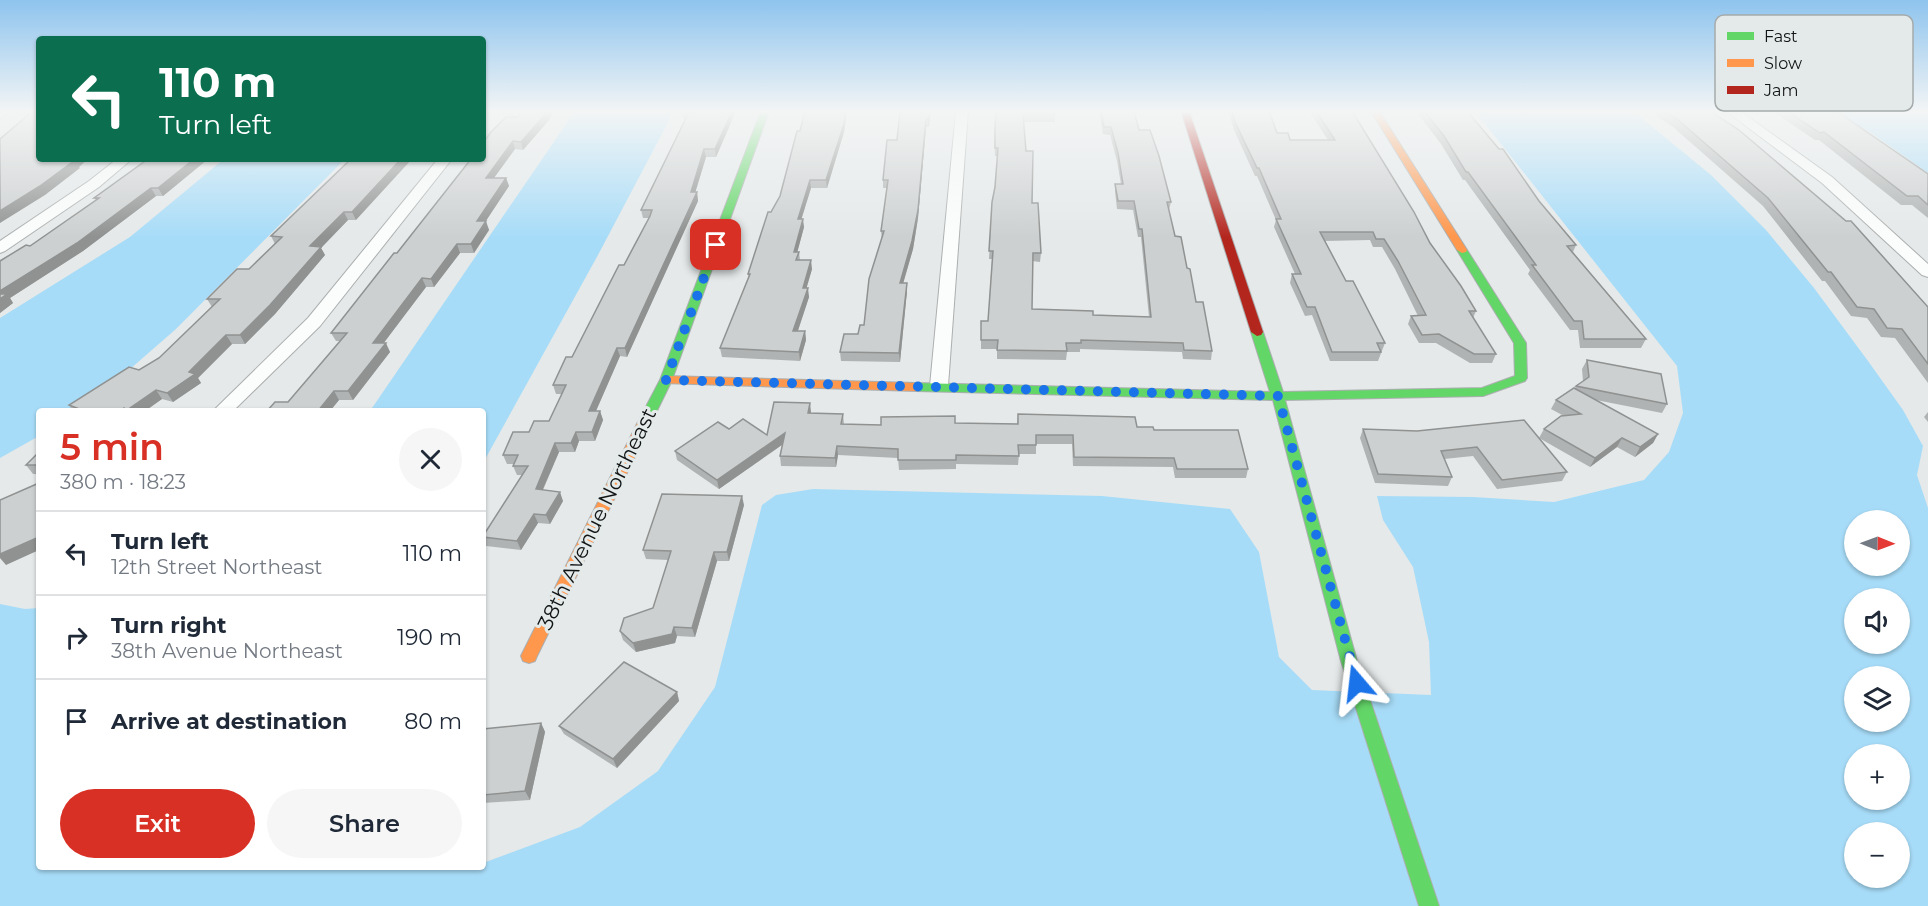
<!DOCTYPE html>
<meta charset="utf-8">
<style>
body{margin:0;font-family:Montserrat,sans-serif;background:#f6f6f7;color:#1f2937;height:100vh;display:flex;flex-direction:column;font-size:22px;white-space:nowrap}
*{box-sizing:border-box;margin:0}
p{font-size:20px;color:#747a83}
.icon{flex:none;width:33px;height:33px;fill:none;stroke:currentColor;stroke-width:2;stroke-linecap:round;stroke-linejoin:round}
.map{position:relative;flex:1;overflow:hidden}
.sheet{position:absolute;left:36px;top:408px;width:450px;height:462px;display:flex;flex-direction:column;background:#fff;border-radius:6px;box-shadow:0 2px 4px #0004}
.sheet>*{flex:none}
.top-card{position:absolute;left:36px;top:36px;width:450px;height:126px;border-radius:6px;box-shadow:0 2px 4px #0004;background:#0b6e4f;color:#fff;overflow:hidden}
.needle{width:39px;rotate:91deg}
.tools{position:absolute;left:1844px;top:510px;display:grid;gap:12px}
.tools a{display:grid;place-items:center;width:66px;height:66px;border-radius:50%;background:#fff;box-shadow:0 2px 4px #0004;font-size:30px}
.pin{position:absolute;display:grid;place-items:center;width:51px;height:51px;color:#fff;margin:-26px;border-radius:12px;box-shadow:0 3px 9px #0006}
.me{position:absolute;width:66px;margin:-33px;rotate:343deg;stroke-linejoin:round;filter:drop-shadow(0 0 4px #0008)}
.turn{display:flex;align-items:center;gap:21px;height:126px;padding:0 24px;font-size:27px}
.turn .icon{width:78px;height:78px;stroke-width:2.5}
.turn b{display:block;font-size:42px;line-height:51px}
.round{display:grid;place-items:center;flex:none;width:63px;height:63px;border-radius:32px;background:#f6f6f7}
.overview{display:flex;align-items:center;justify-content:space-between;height:102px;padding:0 24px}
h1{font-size:36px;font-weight:600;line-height:45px;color:#d93025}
.action{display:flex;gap:12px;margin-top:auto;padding:12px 24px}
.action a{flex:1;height:69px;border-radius:36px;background:#d93025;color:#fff;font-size:24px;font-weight:600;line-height:69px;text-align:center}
.action a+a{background:#f6f6f7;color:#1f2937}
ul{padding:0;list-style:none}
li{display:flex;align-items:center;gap:18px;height:84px;padding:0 24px;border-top:2px solid #e0e1e3}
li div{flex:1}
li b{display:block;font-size:22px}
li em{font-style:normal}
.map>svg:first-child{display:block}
.water{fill:#a7dcf8;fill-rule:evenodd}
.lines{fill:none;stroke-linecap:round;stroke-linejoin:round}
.street-casing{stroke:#acafaf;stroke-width:2}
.fast-casing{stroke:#acafaf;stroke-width:2}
.slow-casing{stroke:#acafaf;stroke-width:2}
.jam-casing{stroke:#acafaf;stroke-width:2}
.street{fill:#fbfcfc;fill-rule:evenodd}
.fast{fill:#63d668;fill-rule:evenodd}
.slow{fill:#ff974d;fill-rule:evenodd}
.jam{fill:#b3261e;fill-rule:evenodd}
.wall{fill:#b0b3b3}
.shaded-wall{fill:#909292}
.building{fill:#cdd0d0;stroke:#909292;stroke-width:1.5}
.route{stroke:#1a73e8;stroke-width:10;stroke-dasharray:0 18}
.labels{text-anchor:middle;stroke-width:6;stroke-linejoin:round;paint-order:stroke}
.street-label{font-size:21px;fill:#121414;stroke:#e4eaea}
.key{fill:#e4eaea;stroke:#a5aaaa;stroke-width:1.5}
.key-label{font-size:16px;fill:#121414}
</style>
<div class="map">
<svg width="1928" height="906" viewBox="0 0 1928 906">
<rect width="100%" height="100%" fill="#e5e9e9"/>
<g class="water">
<path d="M575,111h99l-76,144 -115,208v-52h-113z"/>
<path d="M1475,111h158l78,64 55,55 48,58 54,73 35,49 20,36 -6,29 11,33v398h-1928v-302l25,5 14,-1v259h444v-4l97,-36 78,-56 57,-84 47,-182 14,-10 37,-6 289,7 128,13 29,43 20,105 33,33 119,5 -2,-53 -16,-75 -30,-47 -6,-24 96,1 81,5 90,-22 25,-28 14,-39 -6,-47zM1854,520h45v46h-45zM1854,598h45v46h-45zM1854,676h45v46h-45zM1854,754h45v46h-45zM1854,832h45v46h-45z"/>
<path d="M1833,111h95v62l-58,-41z"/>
<path d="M224,159h121l-169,170 -62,54 -38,28h-37v25l-39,22v-140l130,-81z"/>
</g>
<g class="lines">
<defs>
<g id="street">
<path d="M0,111h12l-12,7z"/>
<path d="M483,111h8l-8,5z"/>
<path d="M956,111h12l-20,275 -3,4h-12l-3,-4z"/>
<path d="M1726,111h14l92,66 96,87v13l-6,-2 -100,-92z"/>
<path d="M117,159h15l-33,28 -94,64 -5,2v-12l89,-60z"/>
<path d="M438,159h14l-132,167 -87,85h-20l95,-93z"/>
</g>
<g id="fast">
<path d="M761,111h8l-97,269 -21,43h-10l-2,-3 21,-40z"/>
<path d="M1462,247l5,3 59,93 1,35 -2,3 -42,15 -198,4 72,261 82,245h-20l-78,-245 -68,-261 -357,-9 -6,-4 6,-4 354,9 -19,-60 6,-4 6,4 20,60 199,-4 33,-12 -1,-33 -57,-93z"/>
</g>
<g id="slow">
<path d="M1371,111h8l88,139 -1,2 -4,1 -5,-3z"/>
<path d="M666,376l250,7 6,4 -6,4 -254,-8 -2,-3z"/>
<path d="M646,416l7,4 -116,236 -2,5 -6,2 -6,-2 -2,-5 118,-236z"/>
</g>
<path id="jam" d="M1181,111h8l74,221 -2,3 -4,1 -6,-4z"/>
</defs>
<use href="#street" class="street-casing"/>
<use href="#fast" class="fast-casing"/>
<use href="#slow" class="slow-casing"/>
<use href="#jam" class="jam-casing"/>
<use href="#street" class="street"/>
<use href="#fast" class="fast"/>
<use href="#slow" class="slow"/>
<use href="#jam" class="jam"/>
</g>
<g class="wall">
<path d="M736,111l-20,46h-10l-11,35h2l1,9 -71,156 -7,-1 -24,55h4l3,9 -8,21h-16l-4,11h-16l-16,38 20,11 -13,23 -12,-1 -17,27 -35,-4 -3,-7v-3l39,-61h-5l-4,-9 1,-2h-7l-4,-9 26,-23 20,-11 13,-27h-6l-3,-9 19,-28 52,-92 25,-47h-6l-2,-8 44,-91h-2l-1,-7z"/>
<path d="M805,111h51v1h-9l-3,20 -17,56h-16l-10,31 3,8 -7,25h2l1,8 12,9 -6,19 3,9 -11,34h7l1,9 -6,21 -78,-4 -2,-9 29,-70 -1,-4 23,-62 9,-16 20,-65z"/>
<path d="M900,111h31l-2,16h-3l-8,91 -5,31 -10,34h4v8l-7,71 -59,-1 -1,-9 18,-18 6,-9 18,-86 -1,-8 6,-43h-4v-8l14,-40z"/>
<path d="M996,111l59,3v8h-32l3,29 6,52 9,50 -1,9 -8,-1v48l61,6 56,2 -8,-80h-3l-5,-27 -16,-1 -2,-17v-8h6l-4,-23 -7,-26 -7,-1 -4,-23h35l5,19 32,72 -2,8 6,26 12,32 9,34 16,49 -1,9 -28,-1 -1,-7 -102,-3v3h-13l-1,8 -69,-1v-10h-16v-28h7l4,-62h-3l3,-57 3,-15 3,-31h-3l-1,-21z"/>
<path d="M1228,111h41l8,22 13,7h38l-19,-29h43l78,132 46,68 -3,7 23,36 -4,9h-22l-34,-20h-17l-11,-19 3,-8h7l-23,-47 -13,-22h-9l-3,-7 -45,1 21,40 39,62 -7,18h-48l-18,-46 -7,1 -15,-33 2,-9h3l-21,-47 2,-7 -19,-44h-2l-21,-46z"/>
<path d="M1416,111h51l72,90 37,44 -3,7 73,87 -5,9h-61l-2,-18h-8l-42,-56 2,-4 -65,-90h-2l-22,-36z"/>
<path d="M1649,111h61l218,196v76l-33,-45 -14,-1 -14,-19 -16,-2 -26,-35h-3l-59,-75 -90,-79z"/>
<path d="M1772,111h69l3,1 -2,3 86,59v44l-16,-13h-11l-82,-65h-4z"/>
<path d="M549,120l-26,30 -8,-1 -21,29h12l3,8 -24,35 4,9 -15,23h-14l-26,34h-8l-43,56 7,9 -37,48h-14l-9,11h-63l21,-9 52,-61h-4l-5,-8 66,-80 74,-94z"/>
<path d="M148,159h60l-45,37h-7l-73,55 -73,47 3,5 -13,10v-52l30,-15 66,-46 -2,-2z"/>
<path d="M351,159l5,61h-8l-27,28 4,7 -50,59 -30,30h-13l-34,34 3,5 -28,19 -11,-3 -17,12h-72l-4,-6 70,-35 20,-12 53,-51 -5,-8 42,-30 26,-25 -4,-8z"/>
<path d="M1587,360l80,44 -5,9 -66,-13 62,34 -5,9 -18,14 -18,-10 -27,20 -51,-29 5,-9 20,-13 -13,-7 5,-9 19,-12 1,-2 7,-5 -1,-12z"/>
<path d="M811,412l-1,1 33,1 1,10 37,1 74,-2 62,1 1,-10 119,13 17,3 94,39 -2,9h-71l-2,-11 -100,-1 -1,-22h-36v10h-17l-1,11 -62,-1v5l-57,1 -1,-12 -60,-3 -2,12 -55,-1 -1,-10 2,-11 -63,44 -42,-29 -2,-9 54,-22 38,6z"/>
<path d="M1928,412v10l-4,-5z"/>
<path d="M1524,420l43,52 -5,9 -65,8 -24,-33 -29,3 8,18 -4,9 -73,-3 -15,-45 3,-9 54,2z"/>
<path d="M39,452v22h-6l-7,-9z"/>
<path d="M744,505l-15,56h-12l-22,76 -18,-1 -2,7 -39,9 -13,-12 -3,-9 33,-23 15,-48 -22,-1 -3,-9z"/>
<path d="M677,692l2,9 -62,67 -53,-34 -5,-8z"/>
<path d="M541,723l4,9 -15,68 -47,3v-74z"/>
</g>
<g class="shaded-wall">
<path d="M548,111h6l-5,9 -26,30 -2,-8z"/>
<path d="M732,111h4l-20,46 -1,-8z"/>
<path d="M846,111h1l-3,21 -17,56 -1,-8z"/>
<path d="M930,111h1l-2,16 -1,-8z"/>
<path d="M926,119v8l-8,91 -5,31 -12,42 -1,-8z"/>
<path d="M513,141l2,8 -27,37 -2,-8z"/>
<path d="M704,149l2,8 -13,43 -2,-8z"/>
<path d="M74,159h14l-9,8 1,1 -35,27 -45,28v-12z"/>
<path d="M194,159h14l-45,37 -5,-8z"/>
<path d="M401,159h11l-56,61 -4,-8z"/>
<path d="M506,178l3,8 -29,44 -3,-9z"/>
<path d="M810,180l1,8 -12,39 -1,-8z"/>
<path d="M151,188l5,8 -73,55 -73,47 3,5 -13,10v-22z"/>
<path d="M697,192l1,9 -71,156 -2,-9z"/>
<path d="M344,212l4,8 -27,28 4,7 -50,59 -30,30 -5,-9 70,-89z"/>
<path d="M803,219l1,8 -9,34 -1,-9z"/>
<path d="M486,221l3,9 -15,23 -3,-9z"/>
<path d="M457,244l3,9 -26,34 -3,-8z"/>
<path d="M811,260l1,9 -8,28 -1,-9z"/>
<path d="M422,278l4,9 -49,65 -4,-9z"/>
<path d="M907,283v8l-7,71 -1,-9z"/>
<path d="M808,288l1,9 -14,42 -2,-8z"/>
<path d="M805,331l1,9 -6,21 -1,-9z"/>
<path d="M226,335l6,9 -34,34 3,5 -28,19 -6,-9z"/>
<path d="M386,343l4,9 -37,48 -5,-9z"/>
<path d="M617,348l3,8 -28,64 -3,-9z"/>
<path d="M156,390l6,9 -17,12h-17l-1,-1z"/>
<path d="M334,391l5,9 -9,11h-12z"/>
<path d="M810,403l1,9 -2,10 -1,-9z"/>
<path d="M600,411l3,9 -8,21 -3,-9z"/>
<path d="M576,432l3,9 -4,11 -4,-9z"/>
<path d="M785,433l1,9 -67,47 -2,-9z"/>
<path d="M1658,434l-5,9 -18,14 5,-10z"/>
<path d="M1622,438l-5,9 -27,20 5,-9z"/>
<path d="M555,443l4,9 -20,46 -3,-9z"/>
<path d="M837,446l1,9 -2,12 -1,-9z"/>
<path d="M560,492l3,9 -13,23 -4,-9z"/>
<path d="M742,496l2,9 -15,56 -2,-9z"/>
<path d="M534,514l4,9 -17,27 -4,-9z"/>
<path d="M39,537v13l-33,15 -6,-7v-4z"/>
<path d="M714,552l3,9 -22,76 -3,-9z"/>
<path d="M674,627l3,9 -2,7 -39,9 -3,-9z"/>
<path d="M677,692l2,9 -62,67 -4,-9z"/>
<path d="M541,723l4,9 -15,68 -5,-9z"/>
</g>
<g class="building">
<path d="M33,111h6v48h35l-2,1h3l-35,26 -40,25v-72z"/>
<path d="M521,111h27l-27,31 -8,-1 -27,37h20l-29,43h9l-15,23h-14l-26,35 -9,-1 -49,65h13l-38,48h-14l-16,20h-51l8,-9h13l59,-69h-16l63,-80h3l74,-94h12v-16l8,-11 15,-15h12z"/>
<path d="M682,111h50l-17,38h-11l-13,43h6l-72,156h-8l-28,63h11l-8,21h-16l-5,11h-16l-19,46 24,3 -14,23 -12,-1 -17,27 -34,-4v-1l45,-70h-15l5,-11h-15l10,-23h16l5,-11h15l17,-36h-13l13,-28h6l47,-92h5l26,-49 2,-6h-11l48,-98h-7z"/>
<path d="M805,111h41l-2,13 -18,56h-16l-12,39h5l-9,33h5l-3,8h15l-8,28h5l-15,43h12l-6,21 -79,-4 30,-74h-2l20,-62h3l9,-16 17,-65h3z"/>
<path d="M900,111h30l-2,8h-2l-8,91 -6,31 -12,42h7l-8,70 -59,-1 4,-18h14l2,-9h4l5,-46 15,-48h-3l7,-51h-5l4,-40h10z"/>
<path d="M996,111h59v3h-32l3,37h7l-1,52h6l3,50h-8l-1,56 61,2v4l58,2 -9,-88h-3l-5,-28h-16l-3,-17h8l-5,-31 -7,-26h-7l-3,-16h33l5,19h11l9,26 12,46h-4l8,34 6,1 6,31 3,1 6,33h7l9,49 -28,-1 -1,-7 -102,-3v3h-15l1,8 -70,-1 1,-10h-17v-19h7l5,-70h-4l3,-49 3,-15 3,-39h-3v-20z"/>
<path d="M1232,111h37l8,22h11l2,7h45l-19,-29h36l62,101 16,31 31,43 15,25h-7l27,43h-22l-35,-20 -17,1 -11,-19 15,-1 -28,-54 -14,-22h-8l-3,-7h-53l26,49h7l32,62h-8l4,9h-49l-17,-45h-8l-15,-33h9l-25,-55h5l-22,-51h-2l-22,-46z"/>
<path d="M1424,111h43l32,38h4l36,52 37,44 -9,1 79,93h-62l-2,-18h-8l-42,-56h4l-68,-93h-2l-22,-36z"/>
<path d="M1664,111h46l29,19 107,91h5l77,86v57l-26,-35 -15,-1 -13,-19 -17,-2 -26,-35h-3l-60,-74 -91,-79z"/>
<path d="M1787,111h54l3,1h-6l90,62v31l-10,-9h-11l-83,-64 -4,1z"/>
<path d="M148,159h46l-36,29h-7l-74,55 -77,48v-30l26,-16 4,1 69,-48h-5z"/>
<path d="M351,159h50l-49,53h-8l-34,34 11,1 -51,58 -30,30h-14l-37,37 6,2 -28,19 -11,-3 -29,20 -3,-2 -3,3h-40l1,-1 -13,-5 60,-38 10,3 20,-12 61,-59h-13l30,-30h12l33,-32 -11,-1z"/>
<path d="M0,294h7l-7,5z"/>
<path d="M1587,360l74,14 6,30 -91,-18 13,-9z"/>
<path d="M1574,388l84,46 -18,13 -18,-9 -27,20 -51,-29 17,-13 20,-2 -25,-14z"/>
<path d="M774,402l36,1 -2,10 35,1 -2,10 40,1v-8l74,-1v7l63,1v-10l117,3 2,10h16l1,3h84l10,39h-71l-3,-11 -100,-1 -1,-22h-37v10h-18l1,11 -63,-1v5h-58v-11l-61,-3 -2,12 -55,-2 5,-23 -68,47 -42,-29 43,-29 11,7 14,-10 24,16z"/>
<path d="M1524,420l43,52 -65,8 -25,-33 -36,4 11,26 -74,-3 -15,-45 54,2z"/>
<path d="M39,452v13h-13z"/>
<path d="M39,483v54l-39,17v-54z"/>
<path d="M662,494l80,2 -15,56h-13l-22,76 -18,-1 -2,7 -39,9 -13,-12 4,-13 29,-10 18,-57 -28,-1z"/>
<path d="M624,662l53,30 -64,67 -54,-33z"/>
<path d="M541,723l-16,68 -42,4v-66z"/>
</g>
<linearGradient id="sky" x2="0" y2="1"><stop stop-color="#8ec4ee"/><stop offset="0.47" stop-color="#f3f5f5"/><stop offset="1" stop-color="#f3f5f5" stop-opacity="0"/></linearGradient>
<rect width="1928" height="237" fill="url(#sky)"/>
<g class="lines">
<path class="route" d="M716,245l-50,135 612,16 79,287"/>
</g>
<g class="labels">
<g class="street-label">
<text transform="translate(597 519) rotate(-64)" y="7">38th Avenue Northeast</text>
</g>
</g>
<rect x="1715" y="15" width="198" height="96" rx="9" class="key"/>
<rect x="1727" y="32" width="27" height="8" fill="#63d668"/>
<rect x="1727" y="59" width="27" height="8" fill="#ff974d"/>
<rect x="1727" y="86" width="27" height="8" fill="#b3261e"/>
<g class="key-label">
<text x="1764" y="42">Fast</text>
<text x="1764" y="69">Slow</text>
<text x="1764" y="96">Jam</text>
</g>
</svg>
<div class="tools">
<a><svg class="needle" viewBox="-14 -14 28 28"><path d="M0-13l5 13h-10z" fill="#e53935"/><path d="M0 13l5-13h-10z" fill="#747a83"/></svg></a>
<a><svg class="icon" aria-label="sound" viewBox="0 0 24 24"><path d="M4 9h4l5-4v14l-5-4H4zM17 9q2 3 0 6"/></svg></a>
<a><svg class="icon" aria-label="layers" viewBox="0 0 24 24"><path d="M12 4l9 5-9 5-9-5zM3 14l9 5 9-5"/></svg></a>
<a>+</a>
<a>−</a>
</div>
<div class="pin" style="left:716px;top:245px;background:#d93025"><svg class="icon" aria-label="arrive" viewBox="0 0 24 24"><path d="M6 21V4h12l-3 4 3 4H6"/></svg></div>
<svg class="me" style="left:1357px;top:683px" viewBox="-20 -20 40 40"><path d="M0-17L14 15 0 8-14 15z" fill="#1a73e8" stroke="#fff" stroke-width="4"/></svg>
<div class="top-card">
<div class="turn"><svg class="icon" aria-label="left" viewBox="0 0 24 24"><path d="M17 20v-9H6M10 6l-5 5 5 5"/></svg><div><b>110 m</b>Turn left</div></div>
</div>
<section class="sheet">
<div class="overview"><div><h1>5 min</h1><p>380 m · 18:23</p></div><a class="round"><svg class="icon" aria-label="close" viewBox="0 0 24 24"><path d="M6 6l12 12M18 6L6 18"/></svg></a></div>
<ul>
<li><svg class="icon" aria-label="left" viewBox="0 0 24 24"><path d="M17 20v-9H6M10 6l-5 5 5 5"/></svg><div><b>Turn left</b><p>12th Street Northeast</p></div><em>110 m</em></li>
<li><svg class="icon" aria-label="right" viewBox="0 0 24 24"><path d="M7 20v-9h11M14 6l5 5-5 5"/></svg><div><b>Turn right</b><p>38th Avenue Northeast</p></div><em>190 m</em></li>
<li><svg class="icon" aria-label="arrive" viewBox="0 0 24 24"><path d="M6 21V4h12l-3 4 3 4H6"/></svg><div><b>Arrive at destination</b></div><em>80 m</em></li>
</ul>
<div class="action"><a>Exit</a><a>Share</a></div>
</section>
</div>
